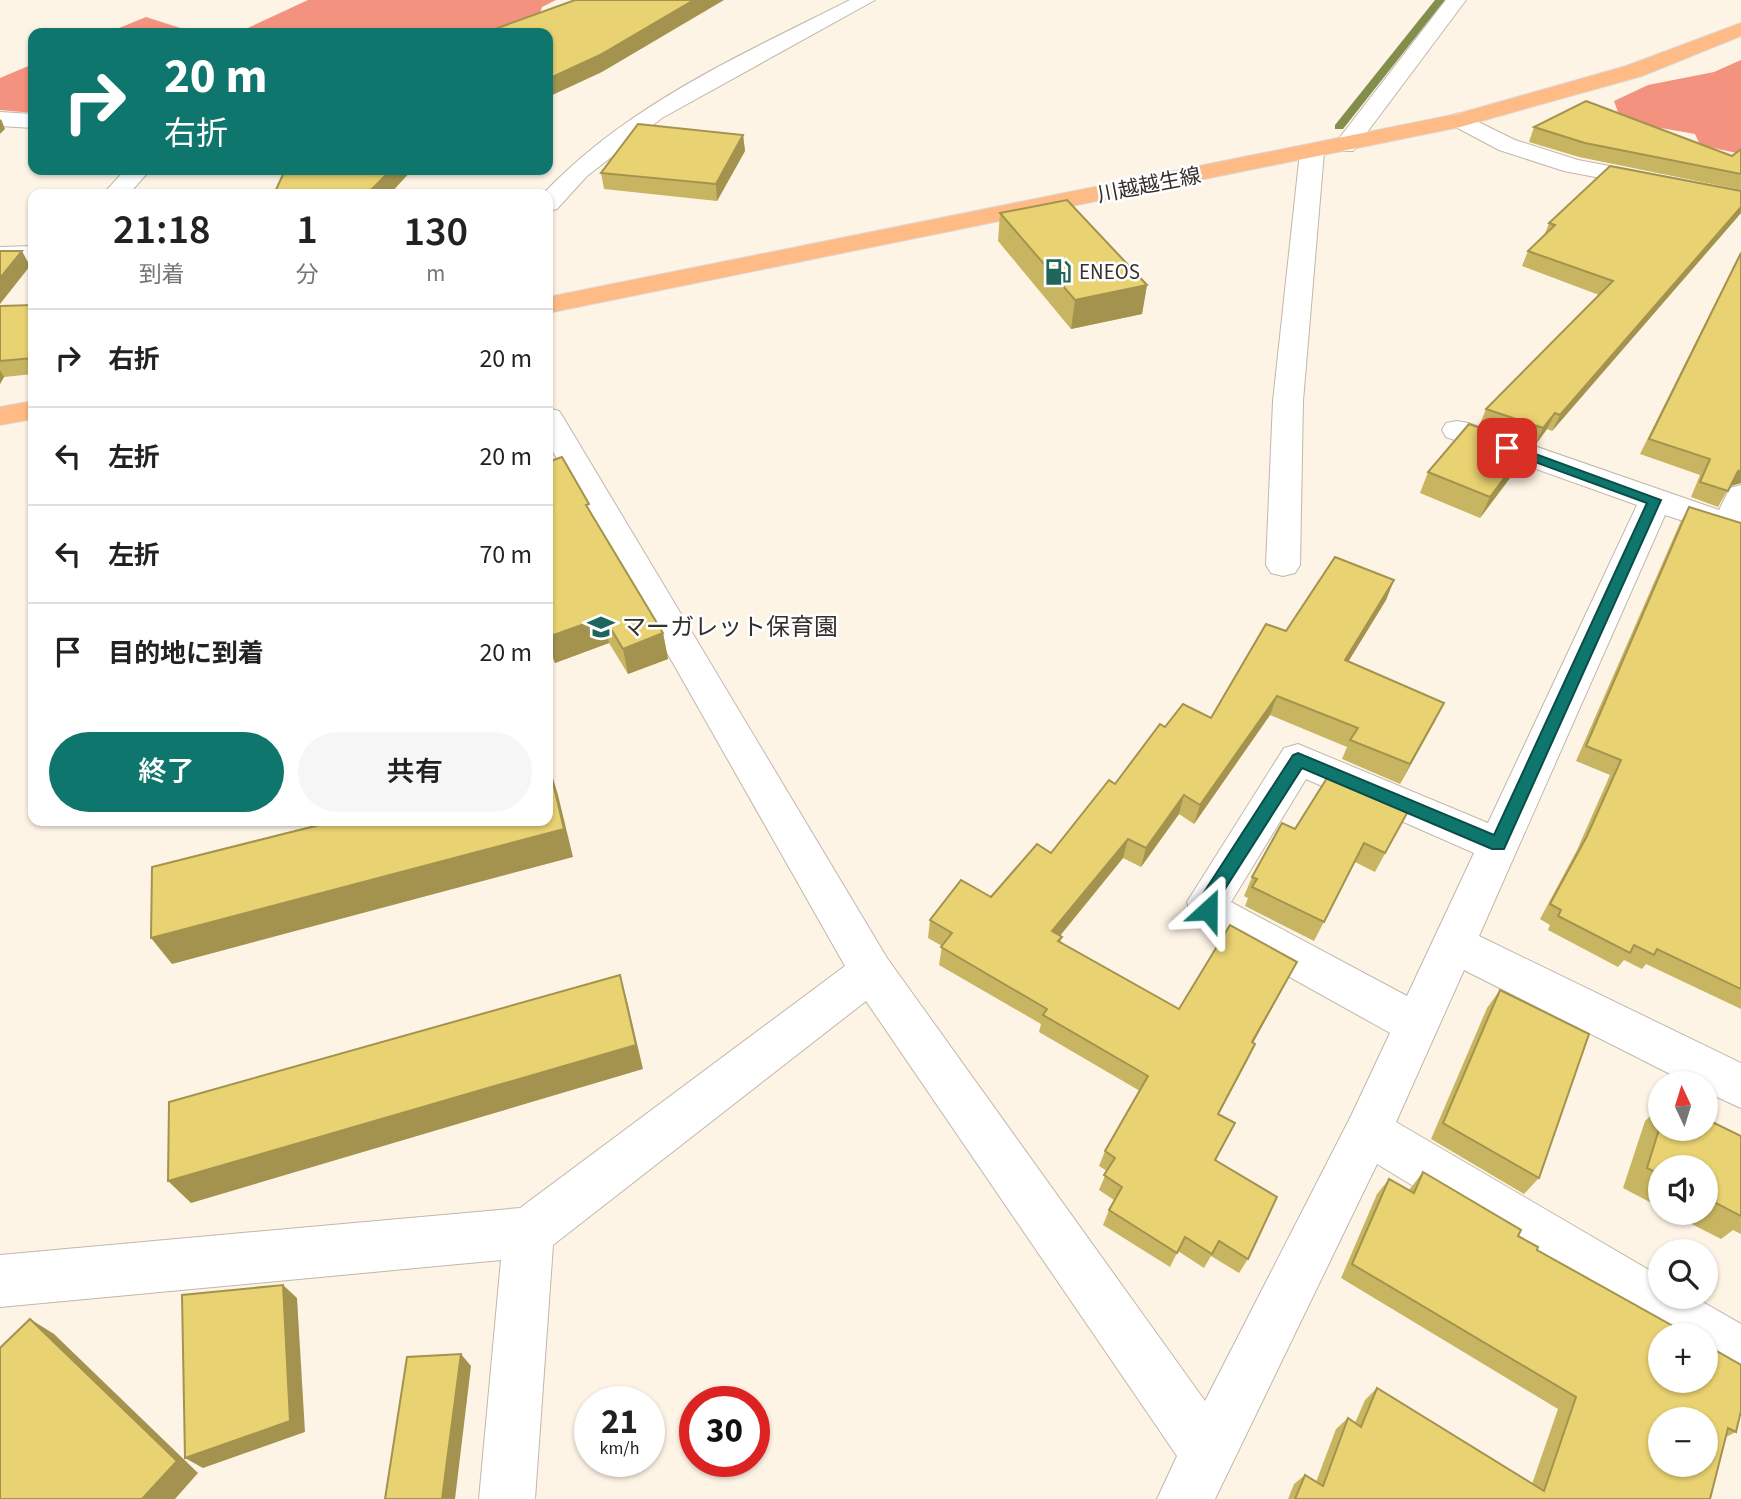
<!DOCTYPE html>
<html lang="ja">
<meta charset="utf-8">
<style>
body{margin:0;font-family:"Source Sans 3","Noto Sans JP",sans-serif;background:#f6f6f6;color:#222;height:100vh;display:flex;flex-direction:column;font-size:26px;white-space:nowrap}
*{box-sizing:border-box;margin:0}
p{font-size:23px;color:#767676}
.icon{flex:none;width:38px;height:38px;fill:none;stroke:currentColor;stroke-width:2;stroke-linecap:round;stroke-linejoin:round}
.map{position:relative;flex:1;overflow:hidden}
.side{position:absolute;left:28px;top:189px;width:525px;height:637px;display:flex;flex-direction:column;background:#fff;border-radius:14px;box-shadow:0 2px 5px #0004}
.side>*{flex:none}
.top-card{position:absolute;left:28px;top:28px;width:525px;height:147px;border-radius:14px;box-shadow:0 2px 5px #0004;background:#0f766e;color:#fff;overflow:hidden}
.needle{width:46px;rotate:356deg}
.fabs{position:absolute;left:1648px;top:1071px;display:grid;gap:14px}
.fabs a{display:grid;place-items:center;width:70px;height:70px;border-radius:50%;background:#fff;box-shadow:0 2px 5px #0004;font-size:35px}
.speed{position:absolute;left:574px;top:1386px;display:flex;gap:14px;font-size:35px;font-weight:700;text-align:center}
.speed>*{display:grid;place-content:center;width:91px;height:91px;border-radius:50%;background:#fff;box-shadow:0 2px 5px #0004;line-height:1}
.speed small{font-size:18px;font-weight:400}
.speed .limit{border:10px solid #d22;background:#fff;color:#111}
.pin{position:absolute;display:grid;place-items:center;width:60px;height:60px;color:#fff;margin:-30px;border-radius:14px;box-shadow:0 4px 10px #0006}
.me{position:absolute;width:77px;margin:-38px;rotate:24deg;stroke-linejoin:round;filter:drop-shadow(0 0 5px #0008)}
.turn{display:flex;align-items:center;gap:24px;height:147px;padding:0 21px;font-size:32px}
.turn .icon{width:91px;height:91px;stroke-width:2.5}
.turn b{display:block;font-size:49px;line-height:60px}
.eta{display:flex;justify-content:space-evenly;align-items:center;height:119px;text-align:center}
.eta b{font-size:42px;font-weight:600;line-height:49px}
.cta{display:flex;gap:14px;margin-top:auto;padding:14px 21px}
.cta a{flex:1;height:80px;border-radius:42px;background:#0f766e;color:#fff;font-size:28px;font-weight:600;line-height:80px;text-align:center}
.cta a+a{background:#f6f6f6;color:#222}
ul{padding:0;list-style:none}
li{display:flex;align-items:center;gap:21px;height:98px;padding:0 21px;border-top:2px solid #e0e0e0}
li div{flex:1}
li b{display:block;font-size:26px}
li em{font-style:normal}
.map>svg:first-child{display:block}
.forest{fill:#f3937f}
.lines{fill:none;stroke-linecap:round;stroke-linejoin:round}
.stream{fill:#848e4c;fill-rule:evenodd}
.minor-casing{stroke:#c1b7aa;stroke-width:2}
.major-casing{stroke:#dadad9;stroke-width:2}
.minor{fill:#fff;fill-rule:evenodd}
.major{fill:#ffbb86;fill-rule:evenodd}
.wall{fill:#c8b561}
.shaded-wall{fill:#a3934f}
.building{fill:#e9d271;stroke:#a3934f;stroke-width:2;fill-rule:evenodd}
.route{fill:#0f766e;stroke:#0a4d48;stroke-width:2}
.labels{text-anchor:middle;stroke-width:5;stroke-linejoin:round;paint-order:stroke}
.far-street-label{font-size:21px;fill:#34302b;stroke:#fff}
.far-poi-label{font-size:21px;fill:#34302b;stroke:#fff;text-anchor:start}
.poi-label{font-size:24px;fill:#34302b;stroke:#fff;text-anchor:start}
</style>
<div class="map">
<svg width="1741" height="1499" viewBox="0 0 1741 1499">
<rect width="100%" height="100%" fill="#fef4e6"/>
<g class="forest">
<path d="M308,0h248l-14,7 -6,21 -13,5h-286z"/>
<path d="M146,17l50,16h-89z"/>
<path d="M1741,60v94l-41,-9 -5,-11 -74,-13 -7,-20 34,-16 66,-13z"/>
<path d="M33,64v49l-33,-3v-32z"/>
</g>
<g class="lines">
<path class="stream" d="M1435,0h10l-102,129h-8v-4z"/>
<defs>
<g id="minor">
<path d="M850,0h25l-213,118 -75,58 -30,33 -9,2v-17h-5c85,-90 198,-139 307,-194z"/>
<path d="M1446,0h20l-113,151h-16l-4,-5 4,-5z"/>
<path d="M0,112l33,2v14l-33,-2z"/>
<path d="M1460,113l55,27 63,20 163,31v14l-177,-34 -65,-21 -47,-25 -3,-5 3,-5z"/>
<path d="M1312,145l8,2 4,5 -21,249 -3,164 -5,8 -12,3 -12,-3 -5,-8 7,-164 27,-249 4,-5z"/>
<path d="M125,170h25l-21,24h-26z"/>
<path d="M33,246v16l-33,1v-16z"/>
<path d="M548,408l11,3 4,6 324,541 318,443 146,-285 39,-83 -197,-110 -6,-21 97,-154 14,-4 190,79 149,-318 -191,-68 -4,-7 4,-7 11,-2 11,2 251,87 11,-22 11,-3v55l-76,-25 -186,421 262,127v45l-35,-16v-9h-18l-224,-113 -68,152 265,155v20h33l47,27v57l-35,-18v-28l-45,1 -284,-172 -162,335h-58l20,-43 -311,-455 -313,244 -18,254h-56l22,-239 -501,47v-52l520,-47 325,-242 -297,-523zM1306,779l168,74 -67,143 -176,-94z"/>
</g>
<g id="major">
<path d="M1741,23v13l-99,40 -182,51 -912,186v-16l909,-183 169,-48z"/>
<path d="M33,401v18l-33,6v-18z"/>
</g>
</defs>
<use href="#minor" class="minor-casing"/>
<use href="#major" class="major-casing"/>
<use href="#minor" class="minor"/>
<use href="#major" class="major"/>
</g>
<g class="wall">
<path d="M1534,127l198,29 9,-7v41l-162,-33 -50,-15z"/>
<path d="M743,135l2,16 -28,50 -113,-12 -3,-16z"/>
<path d="M1741,191v22l-189,218 -5,-2 -11,15 -56,-20 6,-15 113,-114 -77,-29 6,-15 16,-15 5,-13z"/>
<path d="M1000,213l147,72 -5,29 -71,15 -73,-88z"/>
<path d="M1741,251v232l-11,3 -12,21 -27,-10 9,-22 -60,-21z"/>
<path d="M33,305v69l-29,3 -4,7v-78z"/>
<path d="M1529,445l-10,21 -39,52 -60,-25 8,-21z"/>
<path d="M548,462l43,51 72,120 5,26 -40,15 -19,-31 -54,20 -7,-13z"/>
<path d="M1689,507l52,16v486l-95,-45 -4,5 -18,-9 -6,7 -70,-37 2,-5 -10,-6 37,-69 33,-75 -34,-14 104,-238z"/>
<path d="M1394,580l-8,20 -38,62 96,41 -44,81 -58,-25 5,-12 -77,-32 -76,109 -15,-10 -38,53 -18,-9 -63,78 2,1 -2,6 119,66 118,-47 -9,17 -35,64 2,1 -8,17 -28,53 16,9 -20,38 33,98 -9,14 -28,-17 -7,12 -26,-17 -8,16 -67,-42 6,-15 5,-10 -15,-10 8,-19 -8,-5 6,-15 35,-60 -101,-59 2,-8 -102,-59 3,-19 -14,-8 2,-18 61,-23 60,-44 64,-69 50,-57 46,-9 75,-87z"/>
<path d="M1411,806l-36,66 -20,-10 -41,79 -69,-35 3,-8 -4,-2 8,-19 43,-48z"/>
<path d="M1500,990l39,188 -15,16 -93,-55 56,-131z"/>
<path d="M1661,1106v23l80,7v98l-8,-4 -12,9 -51,-26h36v-46h-45v41l-38,-20 22,-67z"/>
<path d="M1423,1172l114,78 199,182 -10,5 -16,62h-422l6,-15 11,-9 11,7 20,-53 12,-11 7,5 10,-23 12,-12 155,96 26,-75 -217,-131 36,-84 12,-15 20,11z"/>
</g>
<g class="shaded-wall">
<path d="M694,0h30l-122,72 -54,25v-18z"/>
<path d="M1,119l4,10 -5,5v-14z"/>
<path d="M743,135l2,16 -28,50 -1,-17z"/>
<path d="M391,170h21l-22,24h-23z"/>
<path d="M1741,207v6l-189,218 8,-16z"/>
<path d="M22,251l8,15 -30,38v-26z"/>
<path d="M1147,285l-5,29 -71,15 4,-29z"/>
<path d="M0,370l4,7 -4,7z"/>
<path d="M1555,413l-8,16 -11,15 7,-16z"/>
<path d="M1529,445l-10,21 -39,52 10,-21z"/>
<path d="M1741,470v13l-13,4 10,-16z"/>
<path d="M1394,580l-8,20 -49,80 8,-20z"/>
<path d="M604,617l5,26 -54,20 -7,-26z"/>
<path d="M663,633l5,26 -40,15 -5,-25z"/>
<path d="M1277,696l-7,19 -76,109 6,-19z"/>
<path d="M1444,703l-10,20 -34,61 10,-20z"/>
<path d="M549,766l9,29 15,62 -401,107 -21,-26z"/>
<path d="M1184,795l-5,19 -38,53 5,-19z"/>
<path d="M1128,839l-5,19 -74,91 3,-18z"/>
<path d="M1297,962l-9,17 -44,80 8,-17z"/>
<path d="M620,975l7,26 16,68 -452,134 -23,-22z"/>
<path d="M1255,1044l-8,17 -37,69 8,-16z"/>
<path d="M283,1285l14,13 8,134 -102,36 -18,-10z"/>
<path d="M30,1319l24,15 144,139 -23,26h-33z"/>
<path d="M461,1354l10,12 -16,133h-13z"/>
</g>
<g class="building">
<path d="M575,0h119l-94,55 -52,24v-46h-64z"/>
<path d="M1586,101l146,55 9,-7v25l-156,-31 -51,-16z"/>
<path d="M638,124l105,11 -27,49 -115,-11z"/>
<path d="M1610,166l131,25v16l-181,208 -5,-2 -12,15 -57,-19 127,-128 -85,-30 27,-26 -6,-2z"/>
<path d="M285,170h106l-24,24h-93z"/>
<path d="M1067,200l80,85 -72,15 -75,-87z"/>
<path d="M0,251h22l-22,27z"/>
<path d="M1741,253v217l-3,1 -10,20 -28,-9 10,-23 -61,-20z"/>
<path d="M33,305v53l-33,3v-55z"/>
<path d="M1469,424l60,21 -39,52 -62,-25z"/>
<path d="M562,457l27,47 -3,1 77,128 -40,16 -19,-32 -56,20v-175z"/>
<path d="M1689,507l52,16v466l-84,-40 -3,6 -20,-10 -4,8 -72,-37 3,-6 -11,-6 37,-68 34,-76 -35,-14z"/>
<path d="M1335,557l59,23 -49,80 99,43 -34,61 -60,-24 8,-12 -81,-32 -77,109 -16,-10 -38,53 -18,-9 -76,92 10,6 -4,4 121,68 51,-84 67,37 -45,80 3,2 -37,70 17,9 -20,37 62,37 -29,62 -29,-18 -7,13 -27,-17 -8,16 -68,-43 13,-23 -18,-12 11,-17 -10,-7 43,-75 -105,-61 4,-6 -106,-62 11,-14 -22,-13 31,-40 30,17 46,-53 14,9 58,-73 6,4 45,-60 5,3 18,-23 28,14 55,-94 20,7z"/>
<path d="M549,766l15,63 -413,109 1,-71 183,-46h213v-54z"/>
<path d="M1332,770l79,36 -26,47 -21,-10 -40,79 -72,-35 5,-8 -5,-2 30,-54 13,6z"/>
<path d="M620,975l16,70 -468,136 1,-79z"/>
<path d="M1500,990l89,44 -50,144 -96,-55z"/>
<path d="M1706,1119l35,17v80l-35,-18v-31h-45v8l-14,-7 14,-45v6h45z"/>
<path d="M1423,1172l98,58 -3,6 20,11 -1,3 152,85h-28v46h45v-36l35,20v46l-5,21 -8,-4 -18,71h-415l10,-24 18,11 25,-68 13,9 16,-39 167,103 32,-94 -224,-133 37,-85 25,14zM1661,1419h45v46h-45z"/>
<path d="M283,1285l7,136 -105,37 -3,-163z"/>
<path d="M30,1319l147,142 -35,38h-142v-151z"/>
<path d="M461,1354l-19,145h-57l22,-142z"/>
</g>
<path class="route" d="M1502,445h9l150,55 -157,349h-12l-190,-81 -86,135 -2,13h-12l-3,-14 2,-5 92,-142 5,-2 196,82 153,-332 -145,-53z"/>
<defs>
<symbol id="fuel-bare" viewBox="-9 -9 18 18"><path d="M-5.5-6h7V0h2V4h1.3V-2.5L3-4.5l.8-.8L6-3V5H2.5V1h-1V6h-7ZM-4.2-4.7v3.2H.2V-4.7Z" fill="#1e665b" stroke="#fff" stroke-width="2.5" paint-order="stroke"/></symbol>
<symbol id="school-bare" viewBox="-9 -9 18 18"><path d="M0-5L7-2L0 1L-7-2ZM-4 1L0 2.5L4 1V4Q0 6-4 4Z" fill="#1e665b" stroke="#fff" stroke-width="2.5" paint-order="stroke"/></symbol>
</defs>
<g fill-rule="evenodd">
<use href="#fuel-bare" x="1039" y="253" width="38" height="38"/>
<use href="#school-bare" x="582" y="608" width="38" height="38"/>
</g>
<g class="labels">
<g class="far-street-label">
<text transform="translate(1149 185) rotate(-11)" y="7">川越越生線</text>
</g>
<g class="far-poi-label">
<text x="1079" y="279">ENEOS</text>
</g>
<g class="poi-label">
<text x="622" y="635">マーガレット保育園</text>
</g>
</g>
</svg>
<div class="fabs">
<a><svg class="needle" viewBox="-14 -14 28 28"><path d="M0-13l5 13h-10z" fill="#e53935"/><path d="M0 13l5-13h-10z" fill="#767676"/></svg></a>
<a><svg class="icon" aria-label="sound" viewBox="0 0 24 24"><path d="M4 9h4l5-4v14l-5-4H4zM17 9q2 3 0 6"/></svg></a>
<a><svg class="icon" aria-label="search" viewBox="0 0 24 24"><circle cx="10" cy="10" r="6"/><path d="M15 15l6 6"/></svg></a>
<a>+</a>
<a>−</a>
</div>
<div class="speed"><div>21<small>km/h</small></div><div class="limit">30</div></div>
<div class="pin" style="left:1507px;top:448px;background:#d93025"><svg class="icon" aria-label="arrive" viewBox="0 0 24 24"><path d="M6 21V4h12l-3 4 3 4H6"/></svg></div>
<svg class="me" style="left:1208px;top:910px" viewBox="-20 -20 40 40"><path d="M0-17L14 15 0 8-14 15z" fill="#0f766e" stroke="#fff" stroke-width="4"/></svg>
<div class="top-card">
<div class="turn"><svg class="icon" aria-label="right" viewBox="0 0 24 24"><path d="M7 20v-9h11M14 6l5 5-5 5"/></svg><div><b>20 m</b>右折</div></div>
</div>
<section class="side">
<div class="eta">
<div><b>21:18</b><p>到着</p></div>
<div><b>1</b><p>分</p></div>
<div><b>130</b><p>m</p></div>
</div>
<ul>
<li><svg class="icon" aria-label="right" viewBox="0 0 24 24"><path d="M7 20v-9h11M14 6l5 5-5 5"/></svg><div><b>右折</b></div><em>20 m</em></li>
<li><svg class="icon" aria-label="left" viewBox="0 0 24 24"><path d="M17 20v-9H6M10 6l-5 5 5 5"/></svg><div><b>左折</b></div><em>20 m</em></li>
<li><svg class="icon" aria-label="left" viewBox="0 0 24 24"><path d="M17 20v-9H6M10 6l-5 5 5 5"/></svg><div><b>左折</b></div><em>70 m</em></li>
<li><svg class="icon" aria-label="arrive" viewBox="0 0 24 24"><path d="M6 21V4h12l-3 4 3 4H6"/></svg><div><b>目的地に到着</b></div><em>20 m</em></li>
</ul>
<div class="cta"><a>終了</a><a>共有</a></div>
</section>
</div>
